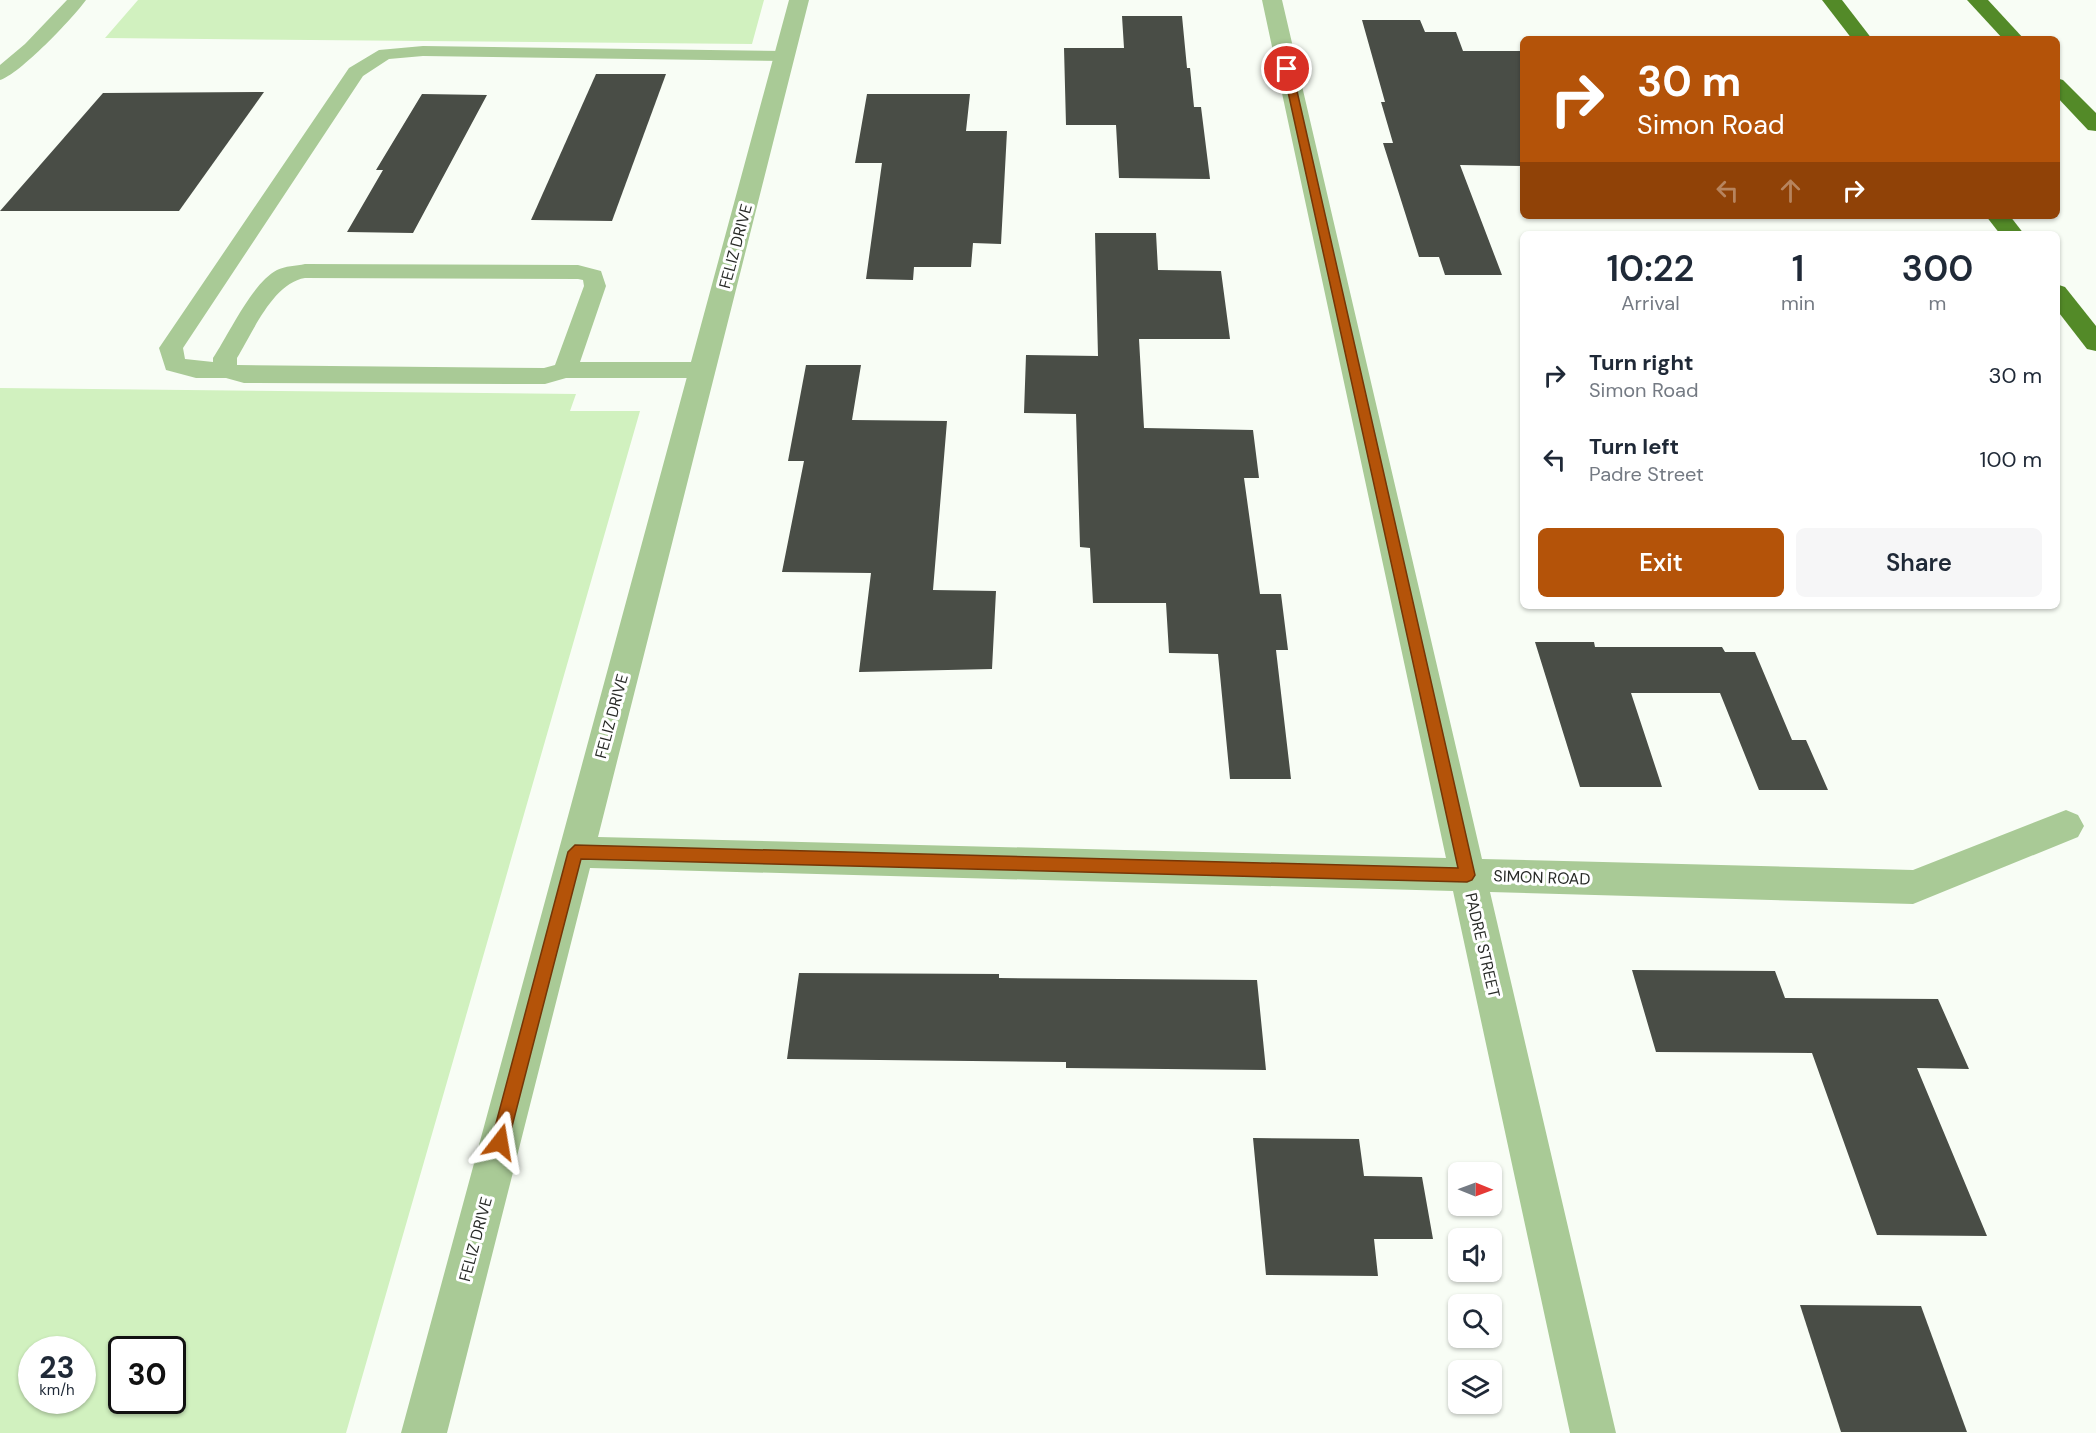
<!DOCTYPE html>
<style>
body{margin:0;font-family:"DM Sans",sans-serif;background:#f6f6f7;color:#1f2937;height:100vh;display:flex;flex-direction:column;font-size:22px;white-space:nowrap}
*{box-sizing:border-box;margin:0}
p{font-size:20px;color:#747a83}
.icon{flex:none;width:33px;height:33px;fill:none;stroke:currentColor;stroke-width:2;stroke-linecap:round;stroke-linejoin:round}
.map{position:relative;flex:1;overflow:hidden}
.drawer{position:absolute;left:1520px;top:231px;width:540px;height:378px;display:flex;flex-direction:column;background:#fff;border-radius:9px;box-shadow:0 2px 4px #0004}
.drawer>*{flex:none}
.hud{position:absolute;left:1520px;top:36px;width:540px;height:183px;border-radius:9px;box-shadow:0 2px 4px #0004;background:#b45309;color:#fff;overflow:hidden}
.needle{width:39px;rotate:91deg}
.buttons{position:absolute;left:1448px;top:1162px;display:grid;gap:12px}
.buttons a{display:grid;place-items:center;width:54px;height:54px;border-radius:9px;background:#fff;box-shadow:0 2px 4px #0004;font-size:30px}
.speed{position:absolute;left:18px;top:1336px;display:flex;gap:12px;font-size:30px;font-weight:700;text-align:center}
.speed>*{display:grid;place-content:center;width:78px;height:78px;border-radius:50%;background:#fff;box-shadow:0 2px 4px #0004;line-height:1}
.speed small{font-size:15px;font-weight:400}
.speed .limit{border:3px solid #111;border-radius:9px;background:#fff;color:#111}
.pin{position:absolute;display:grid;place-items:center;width:51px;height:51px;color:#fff;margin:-26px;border:3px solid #fff;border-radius:50%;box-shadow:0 2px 6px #0007}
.me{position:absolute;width:66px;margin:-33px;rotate:14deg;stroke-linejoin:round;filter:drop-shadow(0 0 4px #0008)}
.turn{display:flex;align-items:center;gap:21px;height:126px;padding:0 18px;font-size:27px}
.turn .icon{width:78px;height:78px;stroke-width:2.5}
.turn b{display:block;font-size:42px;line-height:51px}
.lanes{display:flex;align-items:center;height:57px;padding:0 18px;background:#0003;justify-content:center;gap:30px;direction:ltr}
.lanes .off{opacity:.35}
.eta{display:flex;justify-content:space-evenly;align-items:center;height:102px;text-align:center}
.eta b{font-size:36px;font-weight:600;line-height:42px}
.action{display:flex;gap:12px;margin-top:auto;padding:12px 18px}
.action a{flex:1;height:69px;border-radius:9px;background:#b45309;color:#fff;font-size:24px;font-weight:600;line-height:69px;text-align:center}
.action a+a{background:#f6f6f7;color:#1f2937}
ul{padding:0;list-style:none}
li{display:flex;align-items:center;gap:18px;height:84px;padding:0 18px}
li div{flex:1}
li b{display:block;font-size:22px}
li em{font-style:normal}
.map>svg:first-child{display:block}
.green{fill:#d1f1bf;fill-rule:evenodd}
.building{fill:#494d46}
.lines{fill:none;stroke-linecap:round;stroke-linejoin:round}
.service{fill:#a9ca96;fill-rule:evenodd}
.minor{fill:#a9ca96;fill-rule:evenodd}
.motorway{fill:#538a28;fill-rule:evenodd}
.route{fill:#b45309;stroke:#753606;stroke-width:1.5}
.labels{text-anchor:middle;stroke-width:6;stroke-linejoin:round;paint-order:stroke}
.street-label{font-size:16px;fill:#282a27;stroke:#fff}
</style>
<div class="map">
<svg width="2096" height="1433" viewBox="0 0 2096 1433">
<rect width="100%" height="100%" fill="#f8fdf5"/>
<g class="green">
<path d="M138,0h626l-12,44 -647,-6z"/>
<path d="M0,388l576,6 -6,17h70l-294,1022h-346zM32,1350h50v51h-50zM122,1350h50v51h-50z"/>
</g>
<g class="building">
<path d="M1122,16h60l5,52h3l4,39h7l9,72 -91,-1 -3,-53h-50l-2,-77h60z"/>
<path d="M1362,20h58l5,12h31l7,19h59v115l-62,-1 42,110h-57l-6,-18h-20l-36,-114h10l-12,-41h4z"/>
<path d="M596,74h70l-54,147 -81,-1z"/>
<path d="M264,92l-85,119h-179l103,-118z"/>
<path d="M422,94l65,1 -74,138 -66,-1 36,-62h-7z"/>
<path d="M867,94h103l-4,37h41l-6,113 -28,-1 -2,24h-57l-1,13 -47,-1 16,-116h-27z"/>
<path d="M1095,233h61l2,37 63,1 9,68h-91l5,89 109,2 6,48h-15l16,116h21l7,56h-12l15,129h-61l-12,-125 -49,-1 -3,-50h-73l-3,-55 -10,-1 -4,-133 -52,-1 2,-58 72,1z"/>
<path d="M806,365h55l-9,55 95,1 -14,169 63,1 -4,78 -133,3 12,-99 -89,-1 22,-111h-16z"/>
<path d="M1535,642h59l1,5h127l3,5h30l37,88h14l22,50h-69l-39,-97h-89l31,94h-82z"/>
<path d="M1632,970l143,1 10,27 153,1 31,70 -52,-1 70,168 -110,-1 -65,-182 -156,-1z"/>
<path d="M799,973l200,1v4l258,2 9,90 -200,-2v-6l-279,-3z"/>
<path d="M1253,1138l106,1 5,37 58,1 11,62h-59l4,37 -112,-1z"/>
<path d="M1800,1305l121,1 46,126h-126z"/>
</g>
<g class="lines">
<g class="service">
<path d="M67,0h19c-13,18 -67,75 -86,80v-15l25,-21z"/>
<path d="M423,46l362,5 9,5 -9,5 -362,-5 -34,3 -26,17 -180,272 2,11 28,3v-4c16,-24 39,-75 64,-88 8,-4 19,-4 28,-6l273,1 23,6 5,15 -26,76h122l8,2 4,6 -4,6 -8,2h-136l-21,6 -301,-1 -18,-5h-30l-30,-8 -7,-22 190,-280 30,-18zM305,278l273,1 5,1 1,6 -29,79 -11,3 -307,-3v-7c16,-26 36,-75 68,-80z"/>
</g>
<path class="minor" d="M789,0h20l-211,837 848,21 -184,-858h20l200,859 431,11 153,-60 12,5 6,11 -6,11 -165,67 -423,-12 126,541h-46l-117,-542 -863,-23 -143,565h-46z"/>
<g class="motorway">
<path d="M1822,0h20l30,39h-20z"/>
<path d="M1967,0h21l36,39h-21z"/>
<path d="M2056,78l7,2 33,33v18l-8,-1 -32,-34z"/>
<path d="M1986,216h24l14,18h-24z"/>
<path d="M2056,284l9,3 31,39v25l-9,-2 -31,-40z"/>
</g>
</g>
<path class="route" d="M1287,66l5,3 183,806 -3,5 -5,2 -886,-23 -73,283 -2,6 -6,3 -6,-3 -3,-6 77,-290 7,-7 883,23 -175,-799z"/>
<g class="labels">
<g class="street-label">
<text transform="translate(735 246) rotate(-75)" y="6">FELIZ DRIVE</text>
<text transform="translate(611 716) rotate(-75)" y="6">FELIZ DRIVE</text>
<text transform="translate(1542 877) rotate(2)" y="6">SIMON ROAD</text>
<text transform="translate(1483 945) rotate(77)" y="6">PADRE STREET</text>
<text transform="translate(475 1239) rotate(-75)" y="6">FELIZ DRIVE</text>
</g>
</g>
</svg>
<div class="buttons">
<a><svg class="needle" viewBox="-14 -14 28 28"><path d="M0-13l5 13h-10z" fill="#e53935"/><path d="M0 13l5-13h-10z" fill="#747a83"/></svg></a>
<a><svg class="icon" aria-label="sound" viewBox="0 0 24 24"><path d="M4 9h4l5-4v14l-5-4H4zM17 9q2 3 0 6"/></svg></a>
<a><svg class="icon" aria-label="search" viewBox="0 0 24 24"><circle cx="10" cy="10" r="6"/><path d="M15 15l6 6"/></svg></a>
<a><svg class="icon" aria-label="layers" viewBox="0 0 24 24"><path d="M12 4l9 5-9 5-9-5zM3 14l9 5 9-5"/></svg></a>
</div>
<div class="speed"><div>23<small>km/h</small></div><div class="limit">30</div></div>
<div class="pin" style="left:1287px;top:69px;background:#d93025"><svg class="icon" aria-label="arrive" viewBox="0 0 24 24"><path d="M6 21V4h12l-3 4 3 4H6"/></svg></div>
<svg class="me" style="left:500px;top:1142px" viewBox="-20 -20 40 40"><path d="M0-17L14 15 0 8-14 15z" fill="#b45309" stroke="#fff" stroke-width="4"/></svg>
<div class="hud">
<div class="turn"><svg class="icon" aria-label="right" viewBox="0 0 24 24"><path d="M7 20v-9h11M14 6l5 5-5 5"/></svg><div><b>30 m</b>Simon Road</div></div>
<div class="lanes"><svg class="icon off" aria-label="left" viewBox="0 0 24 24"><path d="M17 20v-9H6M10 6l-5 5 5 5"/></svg><svg class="icon off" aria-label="ahead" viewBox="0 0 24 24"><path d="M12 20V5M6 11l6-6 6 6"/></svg><svg class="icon" aria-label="right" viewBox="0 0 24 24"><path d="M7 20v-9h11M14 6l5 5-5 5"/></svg></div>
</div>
<section class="drawer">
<div class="eta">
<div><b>10:22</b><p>Arrival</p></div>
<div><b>1</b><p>min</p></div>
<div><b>300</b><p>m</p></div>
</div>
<ul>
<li><svg class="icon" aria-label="right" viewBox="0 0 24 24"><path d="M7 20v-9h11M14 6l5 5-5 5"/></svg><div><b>Turn right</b><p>Simon Road</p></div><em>30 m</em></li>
<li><svg class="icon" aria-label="left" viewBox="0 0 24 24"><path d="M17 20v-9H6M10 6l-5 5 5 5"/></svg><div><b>Turn left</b><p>Padre Street</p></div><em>100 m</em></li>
</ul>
<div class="action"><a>Exit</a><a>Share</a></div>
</section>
</div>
